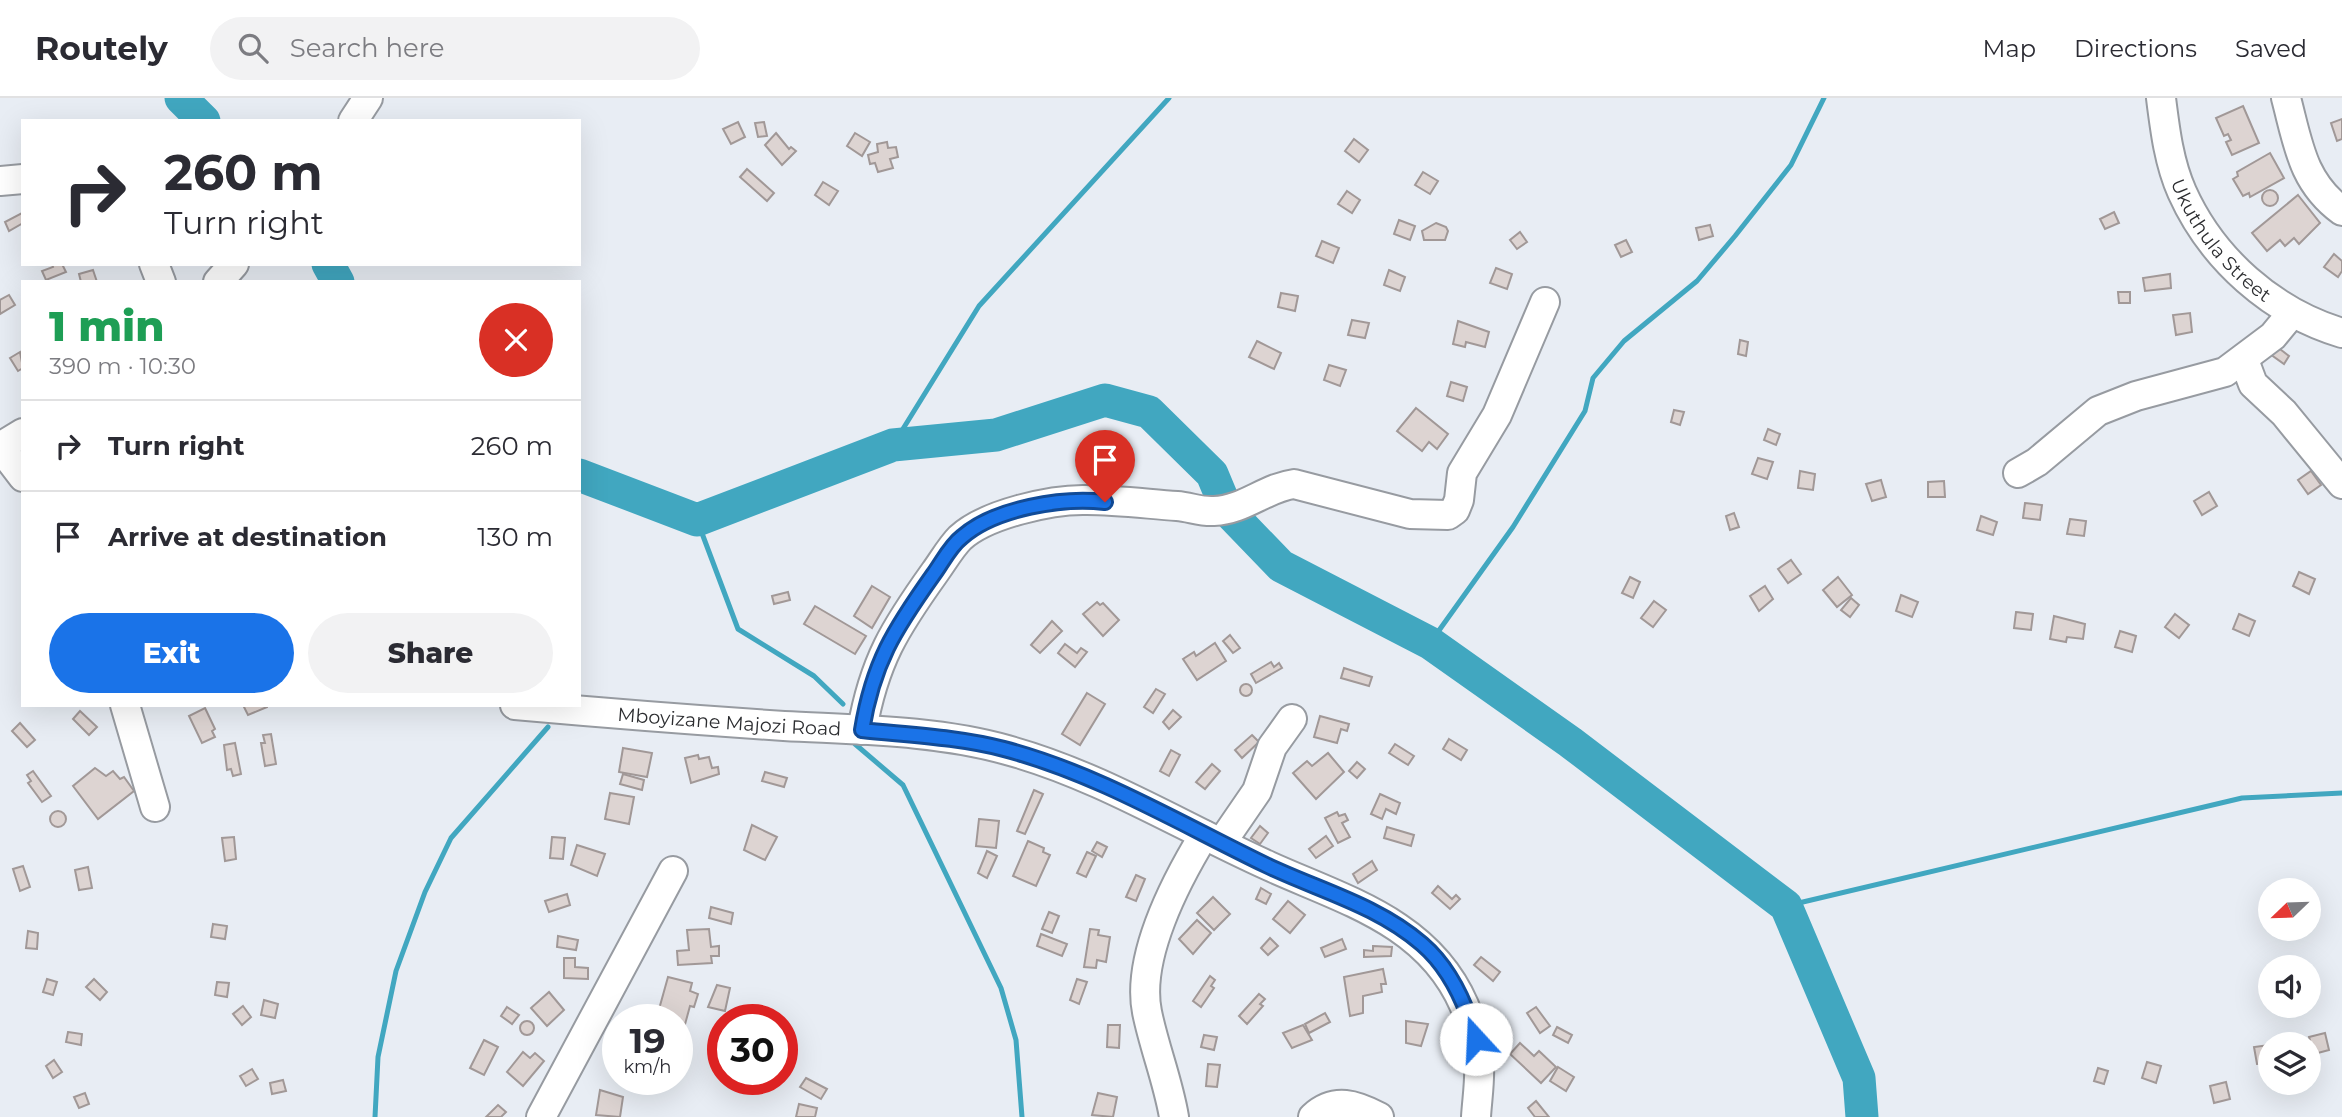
<!DOCTYPE html>
<meta charset="utf-8">
<style>
body{margin:0;font-family:Montserrat,sans-serif;background:#f2f2f3;color:#2b2b33;height:100vh;display:flex;flex-direction:column;font-size:26px;white-space:nowrap}
*{box-sizing:border-box;margin:0}
p{font-size:23px;color:#7c7c81}
.icon{flex:none;width:38px;height:38px;fill:none;stroke:currentColor;stroke-width:2;stroke-linecap:round;stroke-linejoin:round}
.map{position:relative;flex:1;overflow:hidden}
.details{position:absolute;left:21px;top:182px;width:560px;height:427px;display:flex;flex-direction:column;background:#fff;border-radius:0px;box-shadow:0 7px 28px #0002}
.details>*{flex:none}
.banner{position:absolute;left:21px;top:21px;width:560px;height:147px;border-radius:0px;box-shadow:0 7px 28px #0002;background:#fff;color:#2b2b33;overflow:hidden}
.needle{width:46px;rotate:247deg}
.controls{position:absolute;left:2258px;top:780px;display:grid;gap:14px}
.controls a{display:grid;place-items:center;width:63px;height:63px;border-radius:50%;background:#fff;box-shadow:0 7px 28px #0002;font-size:35px}
.speed{position:absolute;left:602px;top:906px;display:flex;gap:14px;font-size:35px;font-weight:700;text-align:center}
.speed>*{display:grid;place-content:center;width:91px;height:91px;border-radius:50%;background:#fff;box-shadow:0 7px 28px #0002;line-height:1}
.speed small{font-size:18px;font-weight:400}
.speed .limit{border:10px solid #d22;background:#fff;color:#111}
.pin{position:absolute;display:grid;place-items:center;width:60px;height:60px;color:#fff;margin:-72px -30px;border-radius:50% 50% 50% 0;rotate:-45deg;box-shadow:0 0 7px #0007}
.pin .icon{rotate:45deg}
.me{position:absolute;width:77px;margin:-38px;rotate:340deg;stroke-linejoin:round;filter:drop-shadow(0 0 5px #0008)}
.turn{display:flex;align-items:center;gap:24px;height:147px;padding:0 28px;font-size:32px}
.turn .icon{width:91px;height:91px;stroke-width:2.5}
.turn b{display:block;font-size:49px;line-height:60px}
.round{display:grid;place-items:center;flex:none;width:74px;height:74px;border-radius:37px;background:#f2f2f3}
.head{display:flex;align-items:center;justify-content:space-between;height:119px;padding:0 28px}
h1{font-size:42px;font-weight:800;line-height:52px;color:#1e9e55}
.cta{display:flex;gap:14px;margin-top:auto;padding:14px 28px}
.cta a{flex:1;height:80px;border-radius:42px;background:#1a73e8;color:#fff;font-size:28px;font-weight:800;line-height:80px;text-align:center}
.cta a+a{background:#f2f2f3;color:#2b2b33}
ul{padding:0;list-style:none}
li{display:flex;align-items:center;gap:21px;height:91px;padding:0 28px;border-top:2px solid #e1e1e2}
li div{flex:1}
li b{display:block;font-size:26px}
li em{font-style:normal}
header{display:flex;align-items:center;gap:42px;box-sizing:border-box;height:98px;padding:0 35px;background:#fff;border-bottom:2px solid #e1e1e2}
header strong{font-size:33px}
nav{display:flex;gap:38px;margin-inline-start:auto;font-size:24px}
.search{width:490px;height:63px;background:#f2f2f3;display:flex;align-items:center;gap:18px;box-sizing:border-box;padding:0 24px;border-radius:38px;color:#7c7c81;font-size:26px}
.map>svg:first-child{display:block}
.lines{fill:none;stroke-linecap:round;stroke-linejoin:round}
.stream{stroke:#41a7c0;stroke-width:5}
.river{stroke:#41a7c0;stroke-width:33}
.building{fill:#ddd4d2;stroke:#a19897;stroke-width:2}
.minor-casing{stroke:#979ba1;stroke-width:32}
.minor{stroke:#fff;stroke-width:28}
.route-casing{stroke:#114b97;stroke-width:18}
.route{stroke:#1a73e8;stroke-width:12}
.labels{text-anchor:middle;stroke-width:7;stroke-linejoin:round;paint-order:stroke}
.street-label{font-size:19px;fill:#2c2d30;stroke:#e8edf4}
</style>
<header>
<strong>Routely</strong>
<div class="search"><svg class="icon" aria-label="search" viewBox="0 0 24 24"><circle cx="10" cy="10" r="6"/><path d="M15 15l6 6"/></svg>Search here</div>
<nav><a>Map</a><a>Directions</a><a>Saved</a></nav>
</header>
<div class="map">
<svg width="2342" height="1019" viewBox="0 0 2342 1019">
<rect width="100%" height="100%" fill="#e8edf4"/>
<g class="lines">
<g class="stream">
<path d="M893,347l86,-139 190,-208"/>
<path d="M697,422l41,109 76,47 29,28"/>
<path d="M1430,545l83,-116 72,-116 8,-33 31,-37 73,-60 38,-45 56,-71 33,-67"/>
<path d="M855,646l48,41 98,203 15,52 6,77"/>
<path d="M1786,808l456,-108 100,-5"/>
<path d="M375,1019l3,-60 18,-86 29,-79 26,-54 97,-111"/>
</g>
<g class="river">
<path d="M181,0l23,23"/>
<path d="M328,166l10,18"/>
<path d="M579,377l118,45 196,-75 103,-10 109,-35 44,12 63,62 15,36 54,56 149,77 140,99 216,164 73,172 3,39"/>
</g>
</g>
<g class="building">
<path d="M2243,8l16,37 -27,12 -6,-13 5,-2 -3,-6 -4,2 -8,-18z"/>
<path d="M2342,21v20l-5,2 -6,-18z"/>
<path d="M738,24l7,15 -14,7 -8,-15z"/>
<path d="M764,24l3,14 -9,1 -3,-14z"/>
<path d="M776,35l13,16 2,-2 5,4 -14,14 -17,-20z"/>
<path d="M855,35l15,9 -8,14 -15,-10z"/>
<path d="M1354,41l14,11 -9,12 -14,-11z"/>
<path d="M887,44l1,6 8,-1 2,10 -8,2 3,9 -15,4 -3,-9 -5,1 -2,-9 10,-3 -1,-8z"/>
<path d="M2270,55l14,25 -34,19 -1,-4 -6,3 -10,-17 5,-3 -1,-4z"/>
<path d="M747,71l27,24 -7,8 -27,-24z"/>
<path d="M1423,74l15,9 -8,13 -15,-9z"/>
<path d="M823,84l15,9 -9,14 -14,-10z"/>
<circle cx="2270" cy="100" r="8"/>
<path d="M1347,93l13,9 -8,13 -14,-9z"/>
<path d="M2298,97l22,28 -21,21 -5,-6 -9,8 -5,-6 -13,11 -15,-18z"/>
<path d="M2114,114l5,11 -14,6 -5,-10z"/>
<path d="M22,115l1,10 -14,8 -4,-9z"/>
<path d="M1399,122l16,6 -5,14 -16,-6z"/>
<path d="M1436,125l10,4 2,4 -3,9h-21l-2,-9z"/>
<path d="M1710,127l3,11 -14,4 -3,-12z"/>
<path d="M1520,134l7,10 -10,7 -7,-9z"/>
<path d="M1626,142l6,12 -11,5 -6,-12z"/>
<path d="M1322,143l17,7 -6,15 -17,-7z"/>
<path d="M2334,156l8,7v10l-4,6 -14,-10z"/>
<path d="M52,166h10l4,8 -20,8 -4,-9 11,-4z"/>
<path d="M1496,170l16,6 -5,15 -17,-6z"/>
<path d="M93,172l4,12h-16l-2,-8z"/>
<path d="M1389,172l16,7 -5,14 -16,-6z"/>
<path d="M2170,176l1,14 -26,3 -2,-13z"/>
<path d="M2118,194h12v11h-11z"/>
<path d="M1281,195l17,3 -3,15 -17,-4z"/>
<path d="M9,197l6,10 -15,9v-14z"/>
<path d="M2190,215l2,19 -16,3 -3,-20z"/>
<path d="M1352,222l17,3 -4,15 -17,-3z"/>
<path d="M1458,223l31,11 -4,15 -19,-5 -1,5 -12,-3z"/>
<path d="M1740,242l8,2 -2,14 -8,-2z"/>
<path d="M1257,243l24,12 -7,16 -25,-12z"/>
<path d="M2276,248l13,10 -5,8 -14,-10z"/>
<path d="M20,254l3,16 -5,3 -8,-13z"/>
<path d="M1329,267l17,5 -6,16 -16,-6z"/>
<path d="M1451,284l16,5 -4,14 -16,-5z"/>
<path d="M1416,310l32,26 -11,15 -8,-7 -7,9 -25,-20z"/>
<path d="M1674,312l10,2 -4,13 -9,-3z"/>
<path d="M1768,331l12,5 -4,11 -12,-5z"/>
<path d="M1758,360l15,4 -6,17 -15,-5z"/>
<path d="M1800,373l15,3 -2,16 -15,-2z"/>
<path d="M2311,373l10,14 -13,9 -10,-14z"/>
<path d="M1881,382l5,17 -14,4 -6,-17z"/>
<path d="M1944,383l1,16h-17v-15z"/>
<path d="M2209,394l8,14 -15,9 -8,-14z"/>
<path d="M2025,405l17,2 -2,15 -17,-2z"/>
<path d="M1734,415l5,14 -9,3 -4,-14z"/>
<path d="M1981,418l16,6 -4,13 -16,-5z"/>
<path d="M2070,421l16,2 -2,15 -17,-2z"/>
<path d="M1791,462l10,14 -13,9 -10,-14z"/>
<path d="M2299,474l16,7 -6,15 -16,-8z"/>
<path d="M1630,479l10,5 -7,16 -11,-5z"/>
<path d="M1838,479l14,18 -15,12 -14,-17z"/>
<path d="M872,488l18,11 -18,31 -18,-12z"/>
<path d="M1765,488l8,13 -14,12 -9,-15z"/>
<path d="M788,494l2,8 -16,4 -2,-8z"/>
<path d="M1901,497l17,7 -6,15 -16,-6z"/>
<path d="M1851,500l8,7 -9,12 -9,-7z"/>
<path d="M1654,503l12,9 -13,17 -12,-9z"/>
<path d="M1097,504l3,3 3,-2 16,17 -16,16 -20,-22z"/>
<path d="M815,508l51,30 -11,18 -51,-30z"/>
<path d="M2016,514l17,2 -2,16 -17,-2z"/>
<path d="M2175,516l14,11 -10,13 -14,-11z"/>
<path d="M2239,516l16,7 -6,15 -16,-7z"/>
<path d="M2054,518l31,8 -2,15 -16,-2 -1,5 -16,-3z"/>
<path d="M1052,523l10,10 -22,22 -9,-8z"/>
<path d="M2120,533l16,5 -4,16 -17,-5z"/>
<path d="M1230,537l10,13 -7,5 -10,-12z"/>
<path d="M1215,545l11,18 -29,19 -14,-21 11,-7 2,4z"/>
<path d="M1065,546l12,9 4,-5 6,4 -12,15 -17,-14z"/>
<path d="M1271,564l3,5 5,-4 3,5 -26,15 -5,-9z"/>
<path d="M1344,570l28,9 -3,9 -28,-8z"/>
<circle cx="1246" cy="592" r="6"/>
<path d="M1156,591l9,5 -12,19 -9,-6z"/>
<path d="M1087,595l18,11 -25,41 -18,-11z"/>
<path d="M243,607h24v2l-19,8z"/>
<path d="M205,610l10,21 -3,2 3,6 -13,6 -13,-27z"/>
<path d="M1173,612l8,7 -12,12 -6,-7z"/>
<path d="M80,613l17,16 -8,8 -16,-16z"/>
<path d="M1320,618l29,8 -2,7 -6,-2 -4,14 -23,-6z"/>
<path d="M20,625l15,17 -8,7 -15,-16z"/>
<path d="M271,636l5,30 -11,2 -4,-23h4l-2,-8z"/>
<path d="M1252,637l7,7 -17,16 -7,-8z"/>
<path d="M1449,641l18,11 -6,10 -18,-11z"/>
<path d="M235,645l6,31 -8,2 -2,-7 -4,1 -3,-25z"/>
<path d="M1395,646l19,12 -6,9 -19,-12z"/>
<path d="M623,650l29,5 -5,24 -28,-5z"/>
<path d="M1171,652l9,5 -11,21 -9,-5z"/>
<path d="M1328,655l16,19 -28,27 -23,-26 14,-12 5,5z"/>
<path d="M698,657l1,4 10,-2 3,11 6,-1 1,7 -28,9 -6,-25z"/>
<path d="M1357,664l8,7 -8,9 -8,-7z"/>
<path d="M1212,666l8,7 -15,18 -9,-7z"/>
<path d="M95,670l11,8 7,-5 7,8 4,-2 10,14 -36,28 -25,-33z"/>
<path d="M33,673l18,25 -9,6 -14,-19 3,-2 -4,-6z"/>
<path d="M765,674l22,6 -3,9 -22,-6z"/>
<path d="M623,676l21,6 -2,10 -22,-6z"/>
<path d="M1034,692l9,4 -18,40 -8,-3z"/>
<path d="M610,695l24,4 -5,27 -24,-5z"/>
<path d="M1380,696l20,9 -4,11 -10,-5 -4,10 -11,-5z"/>
<circle cx="58" cy="721" r="8"/>
<path d="M1337,714l2,4 6,-2 3,6 -6,3 8,14 -12,6 -13,-25z"/>
<path d="M979,721l20,2 -3,27 -20,-2z"/>
<path d="M752,727l25,12 -12,23 -21,-10z"/>
<path d="M1260,728l8,7 -8,11 -9,-6z"/>
<path d="M1387,729l27,8 -3,11 -27,-8z"/>
<path d="M1326,738l7,10 -17,12 -7,-9z"/>
<path d="M234,739l2,22 -11,2 -3,-23z"/>
<path d="M552,739l13,1 -2,21 -13,-1z"/>
<path d="M1028,743l16,7 -1,4 7,3 -14,31 -23,-10z"/>
<path d="M1097,744l10,5 -5,10 -10,-6z"/>
<path d="M577,747l28,9 -8,22 -26,-11z"/>
<path d="M987,753l10,5 -10,22 -9,-5z"/>
<path d="M1087,754l9,4 -10,21 -9,-4z"/>
<path d="M1372,763l5,9 -19,13 -5,-9z"/>
<path d="M23,768l7,21 -10,4 -7,-22z"/>
<path d="M88,769l4,21 -13,2 -4,-20z"/>
<path d="M1136,777l9,4 -9,22 -10,-4z"/>
<path d="M1438,788l14,13 4,-4 4,4 -10,10 -18,-16z"/>
<path d="M1261,790l10,6 -5,10 -10,-5z"/>
<path d="M567,796l3,11 -21,7 -4,-11z"/>
<path d="M1213,799l17,17 -16,16 -17,-17z"/>
<path d="M1288,803l17,14 -15,18 -17,-14z"/>
<path d="M711,809l22,6 -2,11 -22,-6z"/>
<path d="M1049,814l10,4 -7,17 -10,-4z"/>
<path d="M1197,822l14,13 -18,21 -14,-15z"/>
<path d="M213,826l14,2 -2,13 -14,-2z"/>
<path d="M709,831l2,18 8,-1v10h-8l1,7 -34,2 -1,-14 12,-1 -2,-20z"/>
<path d="M1090,831l9,1 -1,5 12,2 -4,25 -9,-2 -1,8 -12,-1z"/>
<path d="M28,833l10,2 -1,16 -11,-1z"/>
<path d="M1041,836l26,10 -5,12 -25,-10z"/>
<path d="M558,838l20,4 -2,10 -19,-3z"/>
<path d="M1270,840l8,8 -10,9 -7,-7z"/>
<path d="M1342,841l4,10 -21,8 -4,-9z"/>
<path d="M1373,848l19,1 -1,9 -27,1v-7l9,1z"/>
<path d="M1481,859l19,15 -7,9 -19,-16z"/>
<path d="M564,860h11v9l13,1v11l-24,-1z"/>
<path d="M1383,871l3,15h-5l1,8 -19,4v17l-13,3 -6,-39z"/>
<path d="M1210,878l5,4 -4,6 3,2 -13,19 -8,-6z"/>
<path d="M668,879l24,6 -2,8 8,3 -4,13 -4,-1 -6,22 -7,-2v-6h-21z"/>
<path d="M47,881l10,3 -4,13 -10,-3z"/>
<path d="M94,881l13,13 -7,8 -14,-13z"/>
<path d="M1077,881l10,3 -8,22 -9,-4z"/>
<path d="M217,884l12,1 -2,14 -12,-2z"/>
<path d="M717,887l13,3 -5,23 -17,-4z"/>
<path d="M549,894l15,18 -17,16 -16,-18z"/>
<path d="M1259,896l6,5 -5,5 3,2 -16,18 -8,-8z"/>
<path d="M264,902l14,4 -3,14 -14,-3z"/>
<path d="M243,908l8,11 -9,8 -9,-11z"/>
<path d="M507,909l12,8 -7,9 -11,-8z"/>
<path d="M1536,909l14,19 -10,7 -13,-20z"/>
<path d="M1325,915l5,9 -21,11 -4,-9z"/>
<circle cx="527" cy="930" r="7"/>
<path d="M1406,923l22,3 -7,22 -15,-3z"/>
<path d="M1108,927h12l-1,23 -12,-1z"/>
<path d="M1303,927l9,15 -20,8 -9,-15z"/>
<path d="M1557,929l15,8 -4,8 -15,-8z"/>
<path d="M68,934l14,2 -1,11 -15,-3z"/>
<path d="M2325,935l4,17 -15,4 -5,-17z"/>
<path d="M1204,937l13,2 -3,13 -13,-3z"/>
<path d="M484,942l14,7 -14,28 -14,-7z"/>
<path d="M1520,945l14,13 5,-5 17,16 -15,16 -31,-29z"/>
<path d="M2270,947v18l-13,1 -3,-17z"/>
<path d="M523,954l7,6 5,-5 9,8 -21,25 -16,-14z"/>
<path d="M54,962l8,12 -9,6 -7,-12z"/>
<path d="M2147,964l14,4 -5,17 -14,-5z"/>
<path d="M1208,966l12,1 -3,22 -11,-1z"/>
<path d="M1558,969l16,10 -8,14 -16,-10z"/>
<path d="M2098,970l10,3 -4,13 -10,-3z"/>
<path d="M252,971l6,10 -12,7 -6,-10z"/>
<path d="M806,980l21,11 -6,10 -21,-12z"/>
<path d="M283,982l3,11 -14,3 -2,-11z"/>
<path d="M2226,984l4,17 -16,4 -4,-17z"/>
<path d="M600,992l23,7 -3,20 -24,-2z"/>
<path d="M85,995l4,11 -10,4 -5,-11z"/>
<path d="M1098,995l19,4 -4,20 -21,-2z"/>
<path d="M1536,1003l13,16h-14l-7,-9z"/>
<path d="M799,1006l18,4 -2,9h-19z"/>
<path d="M498,1007l8,7 -5,5h-15z"/>
</g>
<g class="lines">
<defs>
<g id="minor">
<path id="s1" d="M2161,0c4,32 8,65 21,94 30,67 90,120 160,141"/>
<path d="M2286,0c12,45 16,84 56,113"/>
<path d="M353,23l15,-23"/>
<path d="M0,83l23,-2"/>
<path d="M154,166l7,18"/>
<path d="M218,184l16,-18"/>
<path d="M2244,262l9,24 31,29 58,71"/>
<path d="M23,335l-23,14 23,30"/>
<path d="M2018,375l19,-11 61,-51 38,-15 89,-24 48,-36 19,-23"/>
<path d="M125,607l30,102"/>
<path id="s2" d="M515,607c90,8 179,15 269,21 73,4 152,4 223,24 92,25 175,77 262,116 75,34 159,56 195,139 8,19 15,39 15,60 1,17 -2,35 -3,52"/>
<path d="M862,632c12,-69 33,-102 73,-158 8,-11 16,-25 25,-34 26,-24 92,-39 127,-38 29,0 61,4 90,6 13,1 24,6 37,5 30,-1 51,-23 80,-27l116,30 38,1 7,-5 4,-10 3,-27 35,-58 48,-113"/>
<path d="M1222,744l35,-51 15,-44 20,-28"/>
<path d="M541,1019l132,-246"/>
<path d="M1174,1019c-6,-36 -20,-70 -27,-105 -11,-55 29,-131 57,-177"/>
<path d="M1313,1019c22,-20 43,-12 66,0"/>
</g>
</defs>
<use href="#minor" class="minor-casing"/>
<use href="#minor" class="minor"/>
</g>
<g class="lines">
<defs>
<path id="route" d="M1105,404c-42,-5 -110,6 -143,35 -12,9 -20,26 -29,38 -39,55 -60,88 -71,155 47,5 96,7 142,19 92,24 177,75 262,116 52,25 111,40 156,79 28,24 44,60 54,95"/>
</defs>
<use href="#route" class="route-casing"/>
<use href="#route" class="route"/>
</g>
<g class="labels">
<g class="street-label">
<text dy="7" stroke="none"><textPath href="#s1" startOffset="159">Ukuthula Street</textPath></text>
<text dy="7" stroke="none"><textPath href="#s2" startOffset="215">Mboyizane Majozi Road</textPath></text>
</g>
</g>
</svg>
<div class="controls">
<a><svg class="needle" viewBox="-14 -14 28 28"><path d="M0-13l5 13h-10z" fill="#e53935"/><path d="M0 13l5-13h-10z" fill="#7c7c81"/></svg></a>
<a><svg class="icon" aria-label="sound" viewBox="0 0 24 24"><path d="M4 9h4l5-4v14l-5-4H4zM17 9q2 3 0 6"/></svg></a>
<a><svg class="icon" aria-label="layers" viewBox="0 0 24 24"><path d="M12 4l9 5-9 5-9-5zM3 14l9 5 9-5"/></svg></a>
</div>
<div class="speed"><div>19<small>km/h</small></div><div class="limit">30</div></div>
<div class="pin" style="left:1105px;top:404px;background:#d93025"><svg class="icon" aria-label="arrive" viewBox="0 0 24 24"><path d="M6 21V4h12l-3 4 3 4H6"/></svg></div>
<svg class="me" style="left:1476px;top:941px" viewBox="-20 -20 40 40"><circle r="19" fill="#fff"/><path d="M0-13L10 11 0 6-10 11z" fill="#1a73e8"/></svg>
<div class="banner">
<div class="turn"><svg class="icon" aria-label="right" viewBox="0 0 24 24"><path d="M7 20v-9h11M14 6l5 5-5 5"/></svg><div><b>260 m</b>Turn right</div></div>
</div>
<section class="details">
<div class="head"><div><h1>1 min</h1><p>390 m · 10:30</p></div><a class="round" style="background:#d93025;color:#fff"><svg class="icon" aria-label="close" viewBox="0 0 24 24"><path d="M6 6l12 12M18 6L6 18"/></svg></a></div>
<ul>
<li><svg class="icon" aria-label="right" viewBox="0 0 24 24"><path d="M7 20v-9h11M14 6l5 5-5 5"/></svg><div><b>Turn right</b></div><em>260 m</em></li>
<li><svg class="icon" aria-label="arrive" viewBox="0 0 24 24"><path d="M6 21V4h12l-3 4 3 4H6"/></svg><div><b>Arrive at destination</b></div><em>130 m</em></li>
</ul>
<div class="cta"><a>Exit</a><a>Share</a></div>
</section>
</div>
